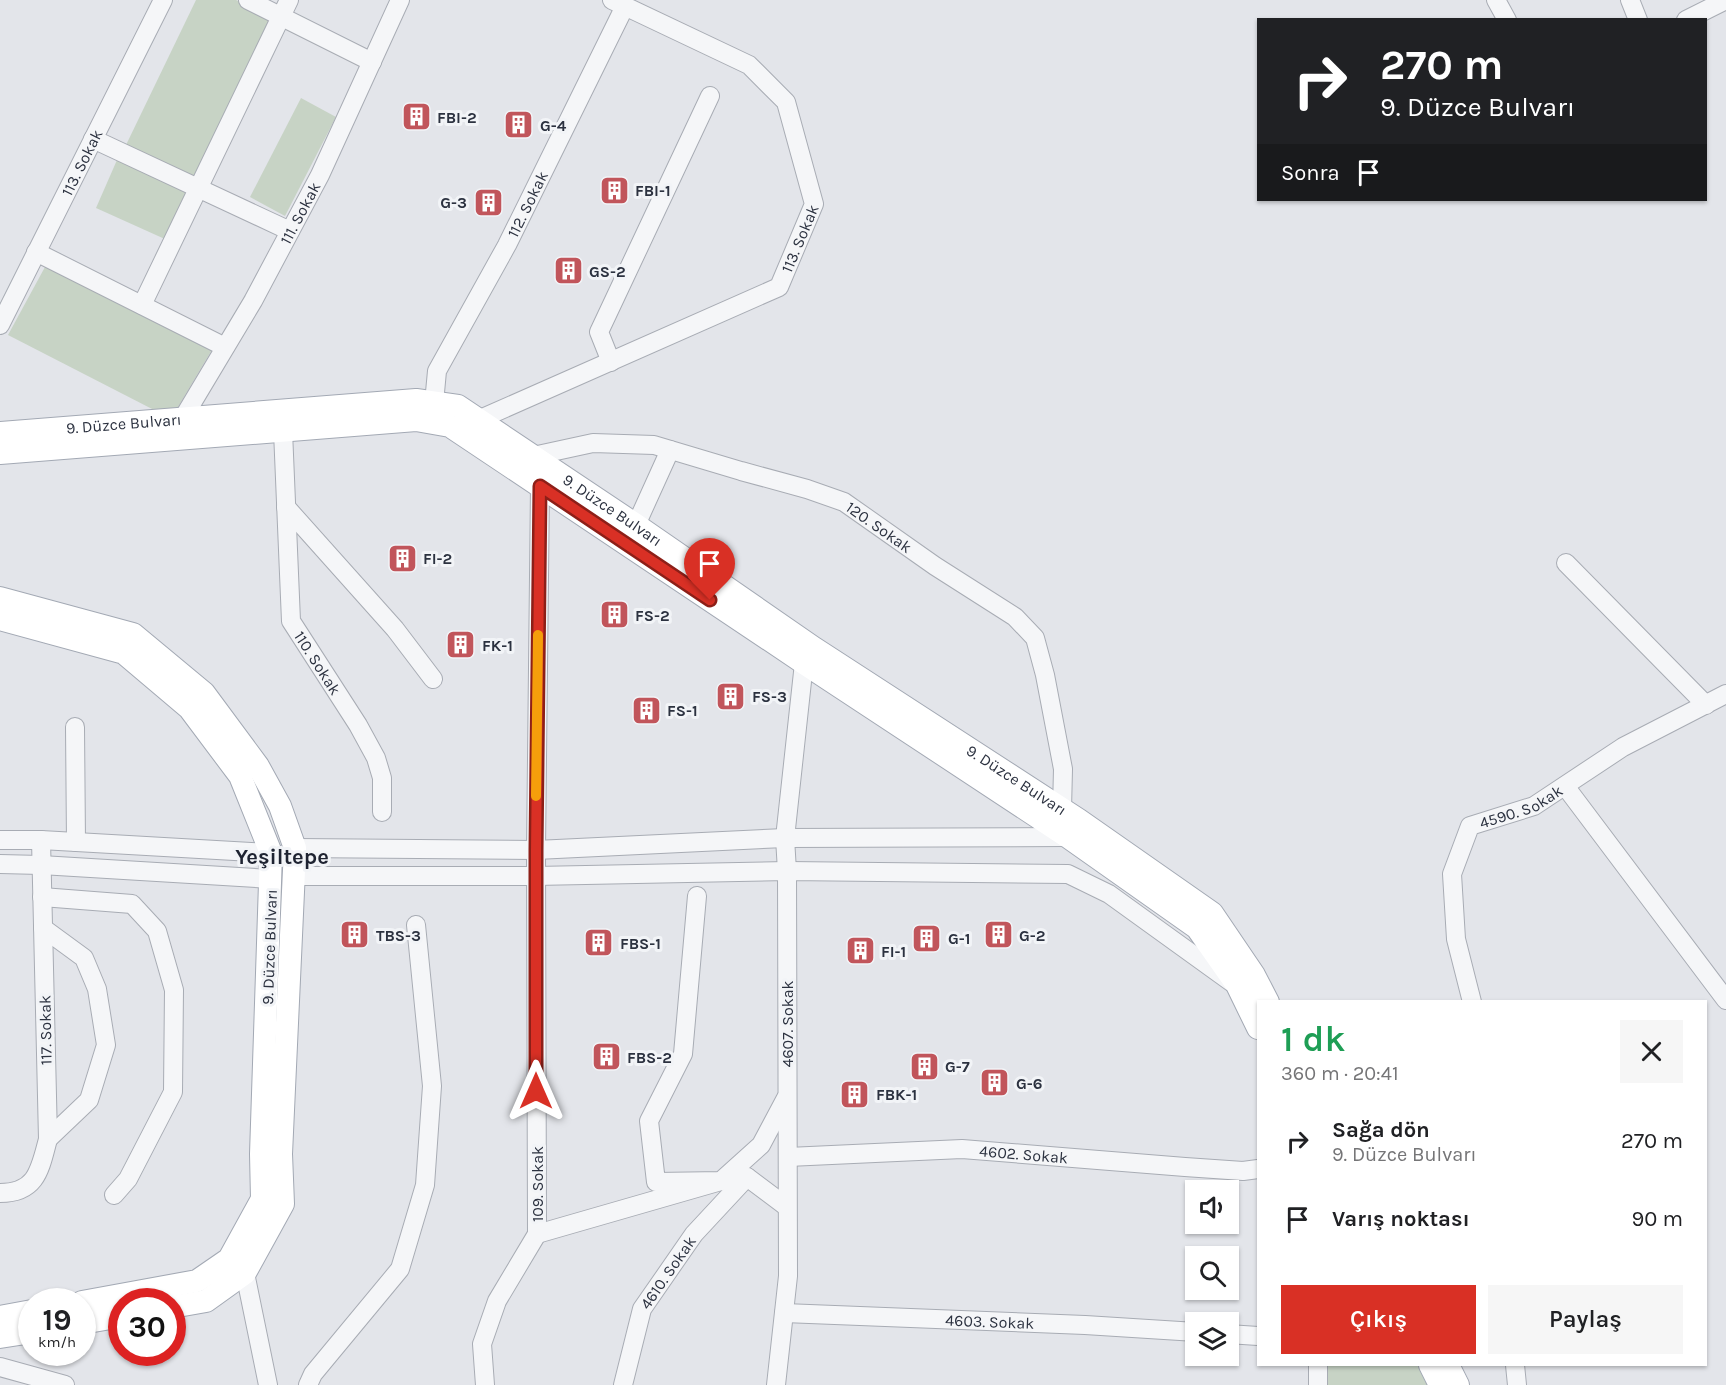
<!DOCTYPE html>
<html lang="tr">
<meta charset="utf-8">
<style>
body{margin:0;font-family:Karla,sans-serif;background:#f6f6f6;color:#202124;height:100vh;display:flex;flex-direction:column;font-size:22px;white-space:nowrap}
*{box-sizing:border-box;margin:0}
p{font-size:20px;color:#757577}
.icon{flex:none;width:33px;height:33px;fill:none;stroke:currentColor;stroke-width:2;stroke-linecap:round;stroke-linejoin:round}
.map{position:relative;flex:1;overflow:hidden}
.drawer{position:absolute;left:1257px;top:1000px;width:450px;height:366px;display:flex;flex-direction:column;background:#fff;border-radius:0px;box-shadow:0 2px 4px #0004}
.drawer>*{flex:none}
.banner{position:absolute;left:1257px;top:18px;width:450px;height:183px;border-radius:0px;box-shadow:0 2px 4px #0004;background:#202124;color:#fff;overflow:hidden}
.fabs{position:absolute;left:1185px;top:1180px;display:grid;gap:12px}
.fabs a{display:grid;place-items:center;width:54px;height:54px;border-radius:0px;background:#fff;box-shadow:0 2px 4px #0004;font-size:30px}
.speed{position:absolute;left:18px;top:1288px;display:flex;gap:12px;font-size:30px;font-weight:700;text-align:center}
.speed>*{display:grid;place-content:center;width:78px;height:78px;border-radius:50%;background:#fff;box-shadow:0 2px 4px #0004;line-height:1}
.speed small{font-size:15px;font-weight:400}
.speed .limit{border:9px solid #d22;background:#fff;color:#111}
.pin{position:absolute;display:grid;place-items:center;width:51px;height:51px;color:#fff;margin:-62px -26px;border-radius:50% 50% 50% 0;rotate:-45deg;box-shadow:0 0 6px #0007}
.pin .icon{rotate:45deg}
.me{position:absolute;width:66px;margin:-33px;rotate:0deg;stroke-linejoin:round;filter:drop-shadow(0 0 4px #0008)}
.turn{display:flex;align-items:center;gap:21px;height:126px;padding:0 24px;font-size:27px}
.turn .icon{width:78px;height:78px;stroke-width:2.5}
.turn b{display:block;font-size:42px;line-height:51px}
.then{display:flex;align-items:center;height:57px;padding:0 24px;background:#0003;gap:12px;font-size:22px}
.round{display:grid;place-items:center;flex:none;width:63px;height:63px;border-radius:0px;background:#f6f6f6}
.head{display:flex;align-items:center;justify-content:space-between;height:102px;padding:0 24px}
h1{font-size:36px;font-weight:600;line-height:45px;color:#1e9e55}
.cta{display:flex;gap:12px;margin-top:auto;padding:12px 24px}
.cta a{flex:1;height:69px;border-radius:0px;background:#d93025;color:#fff;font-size:24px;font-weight:600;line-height:69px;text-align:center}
.cta a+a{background:#f6f6f6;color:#202124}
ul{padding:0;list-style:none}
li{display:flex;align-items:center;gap:18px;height:78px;padding:0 24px}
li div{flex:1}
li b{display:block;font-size:22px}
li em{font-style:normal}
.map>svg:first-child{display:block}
.green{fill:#c7d3c5}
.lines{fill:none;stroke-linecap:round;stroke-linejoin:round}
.minor-casing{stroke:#a8acb4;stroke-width:20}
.major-casing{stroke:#a3a9b4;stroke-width:24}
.minor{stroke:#f5f6f8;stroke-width:18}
.major{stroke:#fff;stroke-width:22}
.route-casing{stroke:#8d1f18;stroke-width:15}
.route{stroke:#d93025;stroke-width:10}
.slow{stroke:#f59e0b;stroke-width:10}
.labels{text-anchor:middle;stroke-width:6;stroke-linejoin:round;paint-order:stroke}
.poi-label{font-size:16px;font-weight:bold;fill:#2c3240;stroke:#f2f4f7;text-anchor:start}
.street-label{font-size:16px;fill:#2c3240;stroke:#f2f4f7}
.district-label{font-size:22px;font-weight:bold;fill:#1e2331;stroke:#f2f4f7}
</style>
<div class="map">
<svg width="1726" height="1385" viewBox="0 0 1726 1385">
<rect width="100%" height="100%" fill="#e3e5ea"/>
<g class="green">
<path d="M196,0h40l36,17 -78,161 -68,-33z"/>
<path d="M301,98l35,19 -51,99 -35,-19z"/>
<path d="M117,160l72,33 -22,47 -71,-32z"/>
<path d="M45,267l168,81 -35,59 -22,4 -148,-76z"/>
<path d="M1328,1365h91l10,20h-102z"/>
</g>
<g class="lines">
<defs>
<g id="minor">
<path d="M248,0l124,62"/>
<path d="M1496,0l11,20"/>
<path d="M1630,0l8,20"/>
<path d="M1686,20l40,-20"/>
<path d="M93,139l197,92"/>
<path d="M36,252l189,95"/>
<path d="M142,305l147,-305"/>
<path id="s1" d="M0,325l163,-325"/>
<path d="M611,362l-12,-30 111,-236"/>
<path id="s2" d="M434,403l3,-32 70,-126 118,-239"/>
<path id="s3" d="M183,418l70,-117 67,-126 80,-175"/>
<path id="s4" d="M478,420l301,-133 35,-83 -28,-102 -37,-37 -137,-65"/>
<path id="s5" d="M283,431l8,190 67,104 18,33 6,20v34"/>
<path id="s6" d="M533,456l60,-13 61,2 87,26 66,18 37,13 91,64 80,51 20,21 10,37 18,94 -1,40"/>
<path d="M286,507l109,122 38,50"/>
<path d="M636,525l34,-75"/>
<path d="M1566,563l140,142"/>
<path d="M75,727l1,115"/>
<path d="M1565,786l161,214"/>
<path d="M0,840h41l230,13"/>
<path d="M295,848l241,2 249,-12 283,-1"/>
<path d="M0,864l41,1 230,14"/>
<path d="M294,876h241l252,-5 281,3 41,20 122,88"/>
<path d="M697,896l-14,158 -34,67 7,61 65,-1 40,-36 25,-47"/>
<path d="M42,897l90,7 25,27 17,59 -1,102 -45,87 -14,16"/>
<path d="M43,928l41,30 13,31 9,56 -17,55 -41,39"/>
<path id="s7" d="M1472,1002l-16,-63 -4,-65 18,-48 64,-20 89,-59 103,-53"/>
<path id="s8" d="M788,1157l174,-8 223,18 58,4 15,-2"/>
<path d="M0,1193c37,0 40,-24 48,-54l-7,-299"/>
<path d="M537,1234l-1,-384 4,-364"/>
<path d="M537,1234l184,-53 26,-4 40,30"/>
<path d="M245,1273l23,112"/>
<path id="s9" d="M784,1313l301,12 111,7"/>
<path d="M1228,1334l30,2"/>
<path d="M1515,1365l2,20"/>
<path d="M0,1367l65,18"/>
<path d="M308,1385l5,-11 87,-105 25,-84 7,-99 -16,-161"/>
<path d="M485,1385l-3,-41 15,-43 40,-67"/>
<path id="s10" d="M623,1385l19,-76 52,-75 53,-57"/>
<path d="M776,1385l12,-109 -1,-405 -2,-33 19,-175"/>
<path d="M1318,1385v-20"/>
</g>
<g id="major">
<path id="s11" d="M0,433l416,-33 42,6 178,119 178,123 265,172 133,93 42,62 14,27"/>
<path d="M0,453l416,-33 34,6 354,237 264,174 129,91 40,57 21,43"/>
<path d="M0,598l133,36 71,59 54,73 22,40 15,42 -14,306 2,50 -38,69 -39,28 -34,6"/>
<path d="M0,619l124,34 65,55 51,68 31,77 -10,301 1,45 -33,60 -32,22 -115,21"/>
<path d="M0,1317l32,-6"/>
<path d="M82,1323l40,-7"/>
<path d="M0,1337l32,-5"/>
<path d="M1430,1365l10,20"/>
<path d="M1448,1365l10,20"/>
</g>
</defs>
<use href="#minor" class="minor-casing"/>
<use href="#major" class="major-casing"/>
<use href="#minor" class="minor"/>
<use href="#major" class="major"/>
</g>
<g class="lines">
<defs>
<path id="route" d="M536,1091v-241l4,-364 170,114"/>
</defs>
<use href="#route" class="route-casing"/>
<use href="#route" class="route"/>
<path class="slow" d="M536,796l2,-161"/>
</g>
<defs>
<symbol id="building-square" viewBox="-11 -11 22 22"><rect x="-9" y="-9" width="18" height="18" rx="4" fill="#c1555b" stroke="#f2f4f7"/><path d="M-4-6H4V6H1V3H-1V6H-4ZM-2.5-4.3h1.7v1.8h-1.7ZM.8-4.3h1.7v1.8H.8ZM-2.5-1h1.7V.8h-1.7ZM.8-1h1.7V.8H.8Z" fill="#fff"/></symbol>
</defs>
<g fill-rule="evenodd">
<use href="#building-square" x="400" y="100" width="33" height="33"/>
<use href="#building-square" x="502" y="108" width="33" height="33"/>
<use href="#building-square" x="598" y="174" width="33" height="33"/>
<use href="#building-square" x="472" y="186" width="33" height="33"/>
<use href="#building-square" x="552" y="254" width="33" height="33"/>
<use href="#building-square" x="386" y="542" width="33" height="33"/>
<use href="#building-square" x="598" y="598" width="33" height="33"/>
<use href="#building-square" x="444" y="628" width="33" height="33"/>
<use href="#building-square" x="714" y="680" width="33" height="33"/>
<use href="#building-square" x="630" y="694" width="33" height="33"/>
<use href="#building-square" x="338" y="918" width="33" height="33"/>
<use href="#building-square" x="982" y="918" width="33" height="33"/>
<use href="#building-square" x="910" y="922" width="33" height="33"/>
<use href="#building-square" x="582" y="926" width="33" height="33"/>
<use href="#building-square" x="844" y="934" width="33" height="33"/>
<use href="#building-square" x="590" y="1040" width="33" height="33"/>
<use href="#building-square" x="908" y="1050" width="33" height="33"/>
<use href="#building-square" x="978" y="1066" width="33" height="33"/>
<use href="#building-square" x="838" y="1078" width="33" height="33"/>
</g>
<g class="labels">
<g class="poi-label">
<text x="437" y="123">FBI-2</text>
<text x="540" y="131">G-4</text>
<text x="635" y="196">FBI-1</text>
<text x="467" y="208" text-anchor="end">G-3</text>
<text x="589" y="277">GS-2</text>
<text x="423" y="564">FI-2</text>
<text x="635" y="621">FS-2</text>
<text x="482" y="651">FK-1</text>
<text x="752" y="702">FS-3</text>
<text x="667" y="716">FS-1</text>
<text x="376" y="941">TBS-3</text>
<text x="1019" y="941">G-2</text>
<text x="948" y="944">G-1</text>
<text x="620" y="949">FBS-1</text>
<text x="881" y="957">FI-1</text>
<text x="627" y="1063">FBS-2</text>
<text x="945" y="1072">G-7</text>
<text x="1016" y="1089">G-6</text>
<text x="876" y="1100">FBK-1</text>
</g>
<g class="street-label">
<text dy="6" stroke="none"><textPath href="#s1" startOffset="182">113. Sokak</textPath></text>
<text dy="6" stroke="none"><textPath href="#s2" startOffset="222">112. Sokak</textPath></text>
<text dy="6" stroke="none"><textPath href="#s3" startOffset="236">111. Sokak</textPath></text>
<text dy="6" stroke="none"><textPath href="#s4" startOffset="382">113. Sokak</textPath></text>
<text dy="6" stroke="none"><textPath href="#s11" startOffset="124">9. Düzce Bulvarı</textPath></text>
<text dy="6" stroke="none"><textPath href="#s11" startOffset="646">9. Düzce Bulvarı</textPath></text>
<text dy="6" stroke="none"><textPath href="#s6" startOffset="364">120. Sokak</textPath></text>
<text dy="6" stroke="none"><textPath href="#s5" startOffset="240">110. Sokak</textPath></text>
<text dy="6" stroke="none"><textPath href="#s11" startOffset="1132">9. Düzce Bulvarı</textPath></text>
<text dy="6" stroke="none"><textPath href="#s7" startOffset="236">4590. Sokak</textPath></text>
<text transform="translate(269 947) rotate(-88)" y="6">9. Düzce Bulvarı</text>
<text transform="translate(787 1024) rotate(-90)" y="6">4607. Sokak</text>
<text transform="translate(45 1030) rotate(-91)" y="6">117. Sokak</text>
<text dy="6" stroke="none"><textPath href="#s8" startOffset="236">4602. Sokak</textPath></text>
<text transform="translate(537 1184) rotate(-90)" y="6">109. Sokak</text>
<text dy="6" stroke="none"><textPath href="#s10" startOffset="123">4610. Sokak</textPath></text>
<text dy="6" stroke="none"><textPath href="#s9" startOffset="206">4603. Sokak</textPath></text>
</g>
<g class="district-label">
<text x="282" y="864">Yeşiltepe</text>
</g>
</g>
</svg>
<div class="fabs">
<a><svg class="icon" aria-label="sound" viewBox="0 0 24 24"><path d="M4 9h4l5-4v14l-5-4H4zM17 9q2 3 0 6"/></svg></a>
<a><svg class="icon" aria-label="search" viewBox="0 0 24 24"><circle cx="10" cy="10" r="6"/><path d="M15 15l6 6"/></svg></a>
<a><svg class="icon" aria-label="layers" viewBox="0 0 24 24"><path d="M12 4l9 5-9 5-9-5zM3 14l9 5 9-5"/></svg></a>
</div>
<div class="speed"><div>19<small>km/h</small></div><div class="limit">30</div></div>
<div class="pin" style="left:710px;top:600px;background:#d93025"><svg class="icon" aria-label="arrive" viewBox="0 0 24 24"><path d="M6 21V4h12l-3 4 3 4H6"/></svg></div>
<svg class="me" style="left:536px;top:1091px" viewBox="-20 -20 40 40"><path d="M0-17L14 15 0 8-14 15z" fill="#d93025" stroke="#fff" stroke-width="4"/></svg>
<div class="banner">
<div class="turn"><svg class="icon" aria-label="right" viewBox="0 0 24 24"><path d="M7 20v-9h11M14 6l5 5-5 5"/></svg><div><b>270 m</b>9. Düzce Bulvarı</div></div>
<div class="then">Sonra<svg class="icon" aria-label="arrive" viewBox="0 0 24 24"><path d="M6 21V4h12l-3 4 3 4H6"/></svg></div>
</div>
<section class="drawer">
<div class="head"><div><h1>1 dk</h1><p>360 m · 20:41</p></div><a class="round"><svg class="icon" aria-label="close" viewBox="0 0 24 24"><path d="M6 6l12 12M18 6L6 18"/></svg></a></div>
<ul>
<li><svg class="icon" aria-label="right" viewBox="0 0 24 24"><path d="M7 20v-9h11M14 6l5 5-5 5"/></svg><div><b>Sağa dön</b><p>9. Düzce Bulvarı</p></div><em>270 m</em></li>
<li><svg class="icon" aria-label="arrive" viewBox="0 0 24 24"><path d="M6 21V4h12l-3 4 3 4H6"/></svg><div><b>Varış noktası</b></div><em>90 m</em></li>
</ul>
<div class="cta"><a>Çıkış</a><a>Paylaş</a></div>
</section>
</div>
